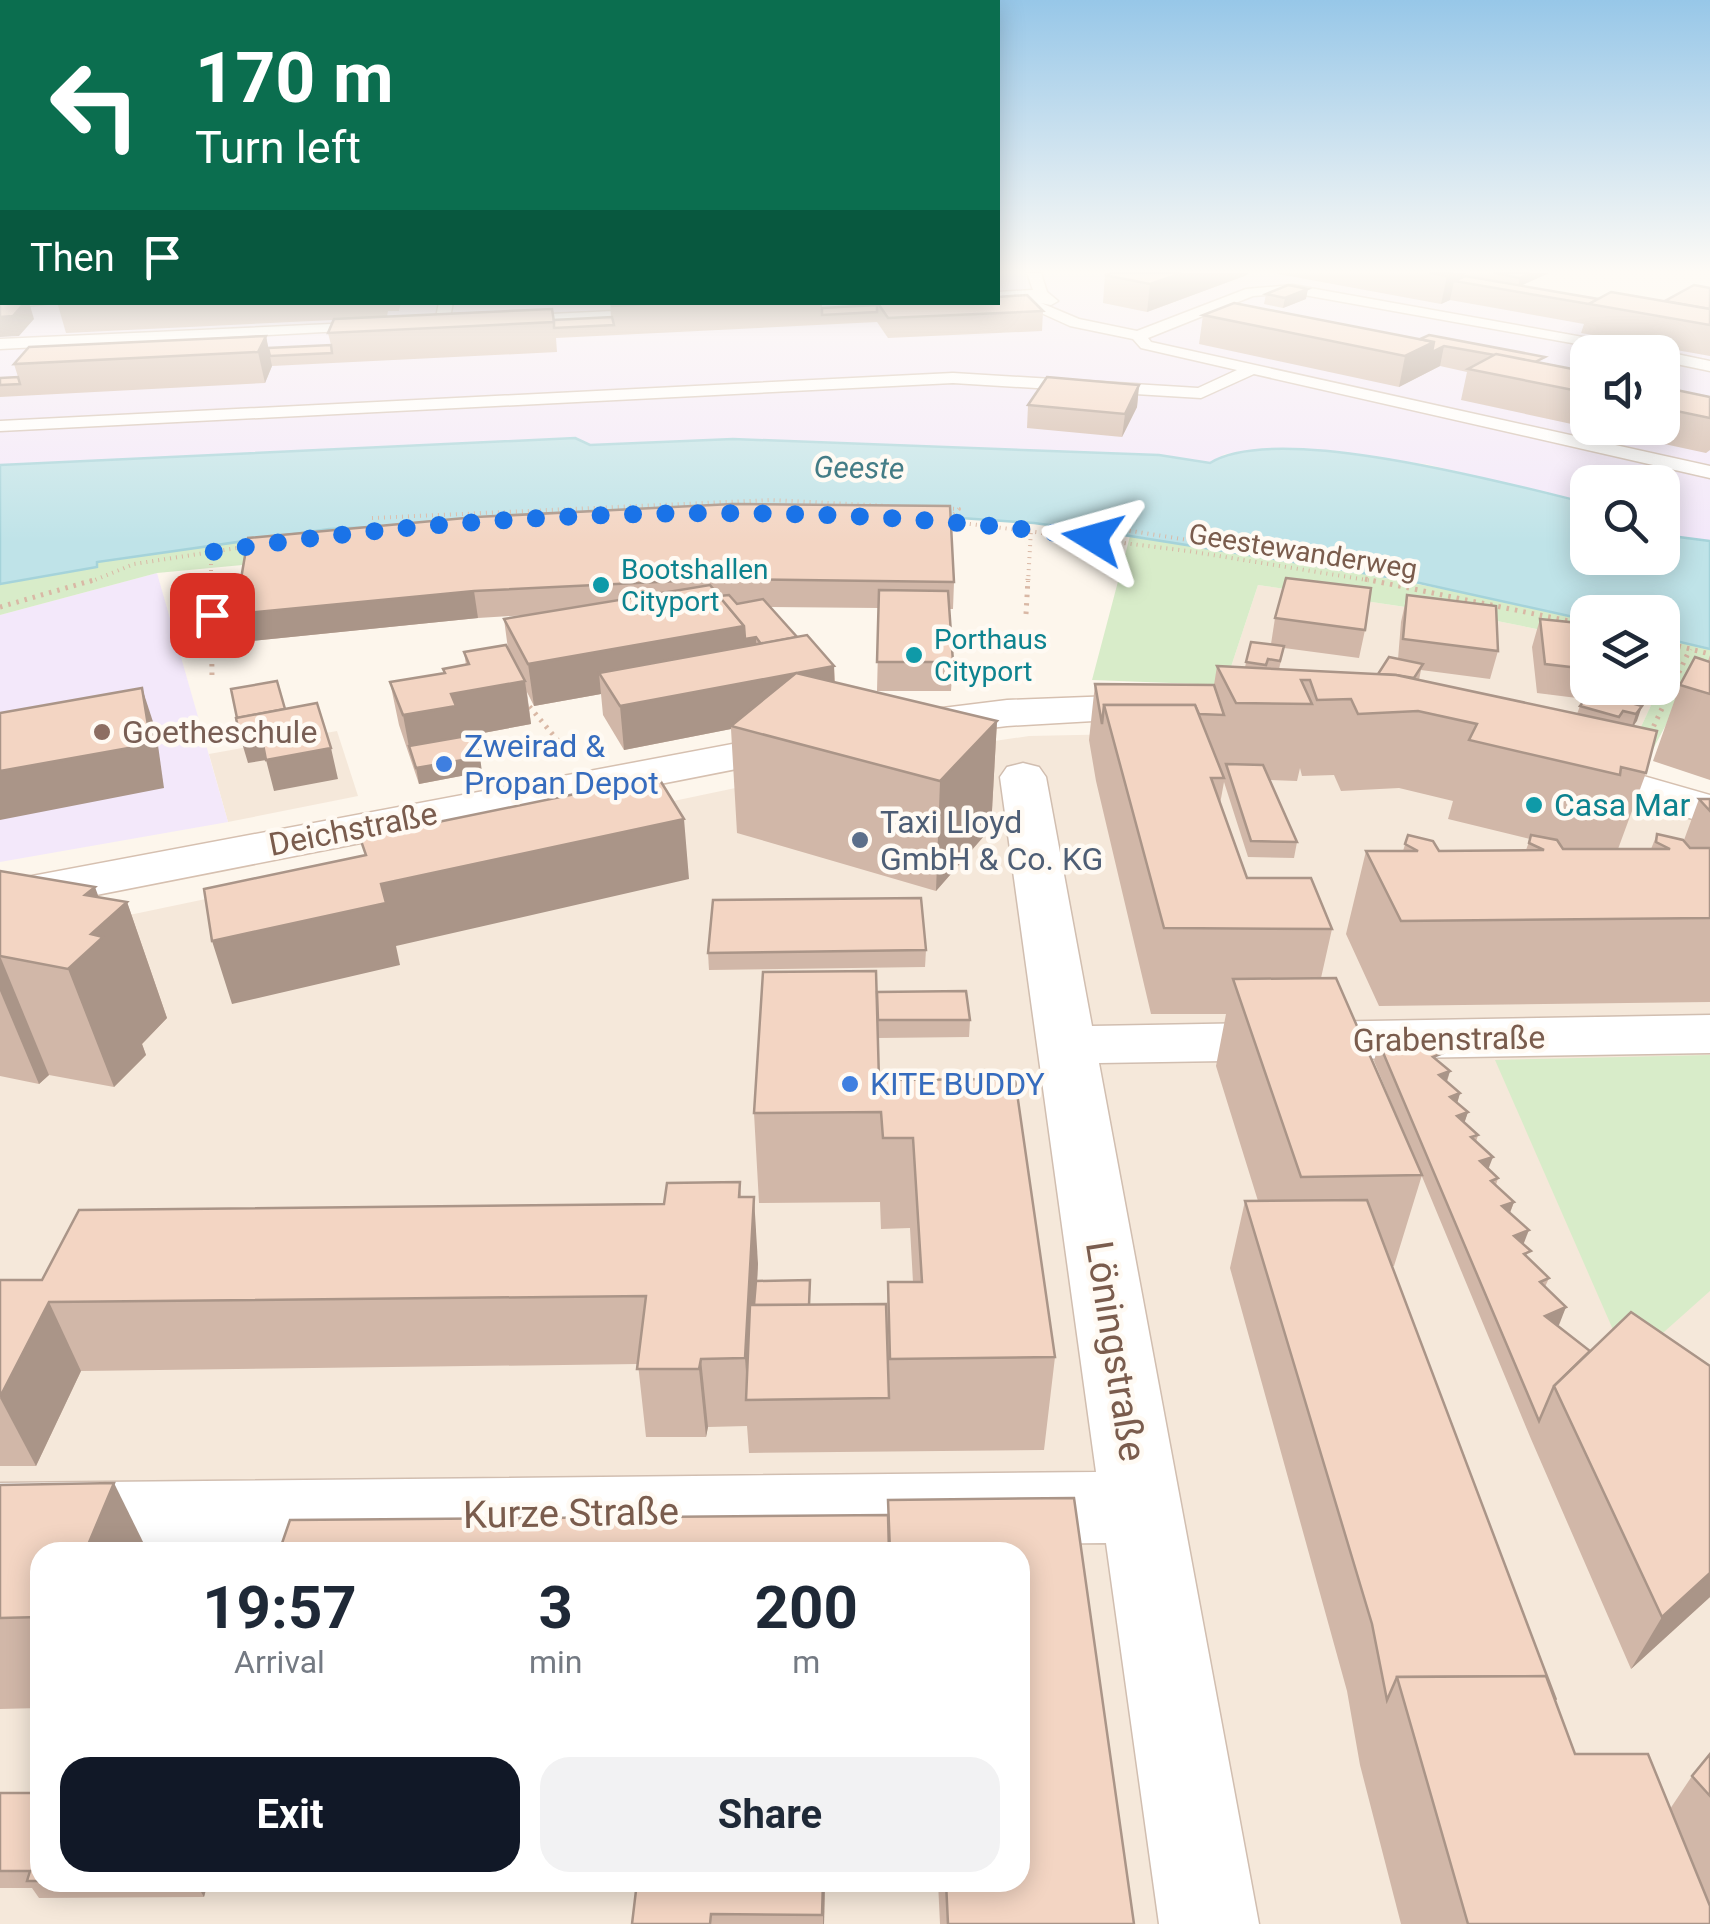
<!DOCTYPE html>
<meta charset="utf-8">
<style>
body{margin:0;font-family:Roboto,sans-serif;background:#f2f2f3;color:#1f2937;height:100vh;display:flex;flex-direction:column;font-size:38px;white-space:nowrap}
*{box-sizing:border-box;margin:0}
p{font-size:32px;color:#747a83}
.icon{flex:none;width:55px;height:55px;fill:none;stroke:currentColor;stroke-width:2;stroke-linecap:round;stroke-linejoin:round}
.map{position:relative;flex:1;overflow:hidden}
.drawer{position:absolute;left:30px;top:1542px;width:1000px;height:350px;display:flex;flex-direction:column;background:#fff;border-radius:30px;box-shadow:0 5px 25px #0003}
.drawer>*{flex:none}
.top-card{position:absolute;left:0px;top:0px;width:1000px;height:305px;box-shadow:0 5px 25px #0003;background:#0b6e4f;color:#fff;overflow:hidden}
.controls{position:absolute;left:1570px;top:335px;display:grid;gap:20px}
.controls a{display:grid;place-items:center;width:110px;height:110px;border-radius:20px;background:#fff;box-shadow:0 5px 25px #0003;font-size:50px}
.pin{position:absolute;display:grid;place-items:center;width:85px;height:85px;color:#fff;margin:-42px;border-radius:20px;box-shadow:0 5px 15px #0006}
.me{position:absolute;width:110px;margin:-55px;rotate:278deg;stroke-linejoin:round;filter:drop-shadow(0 0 8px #0008)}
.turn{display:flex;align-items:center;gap:35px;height:210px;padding:0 30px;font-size:45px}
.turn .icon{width:130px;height:130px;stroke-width:2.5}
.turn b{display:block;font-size:70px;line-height:85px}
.then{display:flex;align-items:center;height:95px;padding:0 30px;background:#0003;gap:20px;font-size:38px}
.eta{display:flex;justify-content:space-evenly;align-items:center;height:170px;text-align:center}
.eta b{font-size:60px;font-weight:700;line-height:70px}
.button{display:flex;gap:20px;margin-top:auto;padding:20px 30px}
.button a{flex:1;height:115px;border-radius:30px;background:#111827;color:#fff;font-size:40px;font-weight:700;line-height:115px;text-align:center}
.button a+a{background:#f2f2f3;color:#1f2937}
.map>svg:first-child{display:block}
.residential{fill:#f5e8da;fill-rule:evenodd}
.education{fill:#f3e8fa;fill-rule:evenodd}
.green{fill:#d8ecc9}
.water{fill:#bfe3e8;stroke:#a5d3da;stroke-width:2.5}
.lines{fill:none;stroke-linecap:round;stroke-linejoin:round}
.service-casing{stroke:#d1beb0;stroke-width:3}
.minor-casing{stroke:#d1beb0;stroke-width:3}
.secondary-casing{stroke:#d6c0b0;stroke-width:3}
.path-far1{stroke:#d9b8a5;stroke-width:4;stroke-dasharray:1 5;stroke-linecap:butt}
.path{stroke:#d9b8a5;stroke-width:5;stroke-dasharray:2.5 6;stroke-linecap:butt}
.service{fill:#fff;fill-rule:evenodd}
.minor{fill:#fff;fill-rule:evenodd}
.secondary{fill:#fff;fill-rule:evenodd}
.wall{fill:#d1b7a8}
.shaded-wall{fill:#aa9588}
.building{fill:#f3d5c3;stroke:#aa9588;stroke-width:2.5}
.route{stroke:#1a73e8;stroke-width:18;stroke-dasharray:0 32.4}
.culture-dot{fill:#0f9aa8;stroke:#fffaf3;stroke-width:4}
.education-dot{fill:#8d6e63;stroke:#fffaf3;stroke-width:4}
.shop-dot{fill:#3f7fe0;stroke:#fffaf3;stroke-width:4}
.service-dot{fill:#5c6f8a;stroke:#fffaf3;stroke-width:4}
.labels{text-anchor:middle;stroke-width:9;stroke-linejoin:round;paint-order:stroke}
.far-street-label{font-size:28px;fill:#7a5c4d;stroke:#fffaf3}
.far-culture-label{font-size:28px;fill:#0d838f;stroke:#fffaf3;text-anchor:start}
.far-water-label{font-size:30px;font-style:italic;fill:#437c86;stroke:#fffaf3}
.education-label{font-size:32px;fill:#785e54;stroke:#fffaf3;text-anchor:start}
.shop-label{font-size:32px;fill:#366cbe;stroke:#fffaf3;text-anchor:start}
.culture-label{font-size:32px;fill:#0d838f;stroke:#fffaf3;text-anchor:start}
.service-label{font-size:32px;fill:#4e5e75;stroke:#fffaf3;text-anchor:start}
.street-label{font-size:32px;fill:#7a5c4d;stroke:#fffaf3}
.near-street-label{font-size:38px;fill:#7a5c4d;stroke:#fffaf3}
</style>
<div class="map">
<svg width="1710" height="1924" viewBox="0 0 1710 1924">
<rect width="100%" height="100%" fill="#fdf6ec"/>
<g class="residential">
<path d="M1258,585l234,35 95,19 1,49h71l-31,67 -403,-70z"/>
<path d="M337,731l21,65 -130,26 -19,-68z"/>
<path d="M1174,733l467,67 69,25v1099h-1710v-982l879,-184 150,-22zM40,1552h980v330h-980z"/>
</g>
<g class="education">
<path d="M0,273l2,29h996v-29h364l348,62v206l-47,-6 -1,-53h-74l-1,21 -161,-39 -148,-14 -53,4 -15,9 -51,-8 -426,-16 -143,6 -15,-7 -575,27zM1588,352h74v76h-74z"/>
<path d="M157,573l71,249 -228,40v-247z"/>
</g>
<g class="green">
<path d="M764,508l197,8 -12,15 -469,12 -323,30 -157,42v-31l97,-17 -1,-5 232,-33z"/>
<path d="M1130,536c153,24 306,48 457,84v19l-95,-19 -234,-35 -33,100 -133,-5z"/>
<path d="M1663,638l47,11v19l-43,55 -21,39 -18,-7 31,-67h3l11,-31 -10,-3z"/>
<path d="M1710,1055v236l-82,73 -133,-304z"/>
</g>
<path class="water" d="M575,438l15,7 143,-6 426,16 51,8c67,-42 299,21 377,40l1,55h74l1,-23 47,6v108l-47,-11 -1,-26h-74l-1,8 -181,-40 -276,-44 -96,-13 -188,-13 -82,-2 -435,21 -232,33v5l-97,17v-119z"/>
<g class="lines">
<defs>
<g id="service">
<path d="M1027,273h14l6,19 11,9 -7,4 -10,-2 38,16 58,12 109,-42 47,-4 357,64 2,3h-30l-329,-59 -40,3 -105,42 3,4 559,124v12l-456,-104 -53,24 -248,-15 -953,48v-10l953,-48 245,15 39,-18 -96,-22 -8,-9 -63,-13 -42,-19 2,-8 -32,1v-8l35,-2z"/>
<path d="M0,301l2,1h59l-61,7z"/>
<path d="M439,302h14l-4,21 -7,4 -7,-4z"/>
<path d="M876,302l-7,4 -90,5 -7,-4 11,-5z"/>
<path d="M655,309l7,4 -2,3 -151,8 -7,-4 7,-4z"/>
<path d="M375,322l7,4 -2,3 -380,20v-10z"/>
<path d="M1662,351l48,10v10l-48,-10v-9h-5z"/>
</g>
<path id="minor" d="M1023,763l16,4 7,10 46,249 618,-11v38l-611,10 160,861h-100l-53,-381 -1106,12v-72l1096,-11 -96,-695 7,-10z"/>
<g id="secondary">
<path d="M1165,694l15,4 6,9 -6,9 -173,10 -105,13 -15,-4 -7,-9 7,-9 15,-4 105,-13z"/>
<path d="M807,730l16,4 6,9 -6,9 -823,162v-32z"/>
<path d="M1570,755l140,40v29l-156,-45 -7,-10 7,-10z"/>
</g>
</defs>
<use href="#service" class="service-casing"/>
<use href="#minor" class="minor-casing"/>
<use href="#secondary" class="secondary-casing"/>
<g class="path-far1">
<path d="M941,508l18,1 -11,11"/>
<path d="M372,518l399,-18 118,6"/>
<path d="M946,521l242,30 191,31"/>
<path d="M1058,533l10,-12 335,53"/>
<path d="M211,552v30"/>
<path d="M90,582l44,-18 116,-18"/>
<path d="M1028,582l3,-52"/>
</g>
<g class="path">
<path d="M211,579l1,99"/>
<path d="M1365,579l223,46"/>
<path d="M0,607l97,-28"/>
<path d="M1026,614l2,-35"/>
<path d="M1662,642l48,12"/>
<path d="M524,700l40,48"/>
<path d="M1650,734l40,-85"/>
</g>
<use href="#service" class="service"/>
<use href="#minor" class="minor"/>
<use href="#secondary" class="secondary"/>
</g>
<g class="wall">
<path d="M1273,273h276l-29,13 78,13 67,2 45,-13v68l-129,-23 3,-9 -134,-24 -9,4z"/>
<path d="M1105,275h142l-100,37 -44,-9z"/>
<path d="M1266,294l40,5 -23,9 -19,-4z"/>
<path d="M57,302h344l-2,9h-11l-1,5 167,4 57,-3 -1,-15h212v6l55,-3v-3l166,9 -1,20 -154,7 -11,-16 -321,16 1,14 -285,14 -7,17 -265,14v-19l18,-1 -4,-13 252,-28 2,12 63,-3 -3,-12 5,-13 -267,13z"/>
<path d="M1234,303l354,69v56h74v-41l48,10v53l-4,3 -245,-53 6,-28 -27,-6 -41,21 -200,-43 4,-29z"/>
<path d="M1139,385l-2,22 -15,30 -95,-9 1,-23z"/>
<path d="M248,538l706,44 -1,27h-4l4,53 -2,29h-74l2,-83 -109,-1 27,30 37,29 1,16 162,39 -6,107 -55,63 -199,-58 -6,-104 -107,21 -21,-35 -2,-21 -67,12 -7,-14 4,32 -59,11 10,37 -63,12 -20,-59 -9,-43 54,-9 -1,-4 23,-4 -2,-13 44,-3 -4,-30 23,-4 -49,3 -236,24 -7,-28z"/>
<path d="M1407,595l91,56 -8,28 -69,-9 -2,10 158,34 3,-8 5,-7 -48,-6 -5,-46 8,-28 48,5v64h50l-6,15 10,3 -8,20 12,47 -28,76h33l6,-15 27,6 15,-41h11v203l-331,4 -33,-72 20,-83h37l5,-16 31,16 87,-1 4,-11 -82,-20 5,-18 -54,-13 -58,3 -7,-16 -32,1 -2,-8 -3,13 -27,-1 27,62 -3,16 -46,-1 -24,-75 -4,22 27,74 85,51 -11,49 101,197 -28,91h-2l183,488 95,55 22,-33 18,-22v170h-309l-41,-159 -13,-74 -117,-423 15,-67h13l-42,-135 10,-52h-75l-55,-233 -7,-41 6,-56 119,1 3,-19 28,1 6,-25 20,2 4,-26 90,12 -6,28 -75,-10 -5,21 99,5 20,-15 3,-37z"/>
<path d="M1710,655v125l-57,-19 27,-76 28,-24z"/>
<path d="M0,871l98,26 29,5 40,116 -25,26 4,11 -32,32 -65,-12 -10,9 -39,-8z"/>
<path d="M926,950l-1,17 -216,3 -1,-17z"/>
<path d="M877,992l93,28 -1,17 -91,1 1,42 176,277 -11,93 -295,3 -2,-27 -39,1 -2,10h-60l-8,-73 -557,7 -45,95h-36v-186h42l622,-76 76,-22 1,15 17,67 -1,17 53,24 77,29 1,-52h25l-3,-54 -29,1 -1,-27 -121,1 -5,-90z"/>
<path d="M1379,1043l61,20 10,8 -3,11 13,11 -3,10 11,9 -4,11 14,12 -2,7 12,27 10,9 -2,7 18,17 -4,11 18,45 21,20 -4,9 21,20 -9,19 33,25 120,15v231l-79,72 -100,-230 -157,-378z"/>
<path d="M0,1485l40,67v156l-40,1z"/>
<path d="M1074,1498l60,426h-194l-2,-42h82v-330h-860l3,-6 119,-1 8,-25 598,-5v-15z"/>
<path d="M0,1793h40v89h168l-4,15 -165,1 -7,-10h-32z"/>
<path d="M637,1882h188l-1,42h-192z"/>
</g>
<g class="shaded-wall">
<path d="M1182,273h66l-1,2 -100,37 3,-28z"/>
<path d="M1454,273h11l-2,9 -9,-1 -4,19 -9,4 6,-28z"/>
<path d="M1530,273h19l-31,14 2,-9z"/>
<path d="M1308,289l-2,10 -23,9 2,-10z"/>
<path d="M25,302h4l5,17 -15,17 -19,1v-20z"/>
<path d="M266,336l6,30 -7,17 -7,-31z"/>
<path d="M1434,342l10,4 -4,20 -41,21 6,-31z"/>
<path d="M1139,385l-2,22 -15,30 3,-23z"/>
<path d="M474,591l4,27 -236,24 -7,-28z"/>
<path d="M744,626l12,11 1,28 -158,8 2,21 -67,12 -6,-42z"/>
<path d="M834,666l1,43 -104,17v3l-107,21 -4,-44z"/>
<path d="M525,681l6,43 -122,23 -6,-32 48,-21z"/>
<path d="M142,688l14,43 8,57 -164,32v-49z"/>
<path d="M1642,706l-5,15 -6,8 5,-15z"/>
<path d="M997,721l-6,107 -55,63 4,-110z"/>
<path d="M288,724l43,24 7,31 -64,12 -8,-31 -18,3 -9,-30z"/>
<path d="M480,757l2,15 -63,12 -3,-16z"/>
<path d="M684,819l5,60 -293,67 4,19 -168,39 -20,-63 169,-57z"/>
<path d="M95,887l12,33 20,-18 40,116 -25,26 4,11 -32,32 -46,-118 23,-35 -6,-39z"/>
<path d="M0,956l49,119 -10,9 -39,-93z"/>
<path d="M1450,1071l-6,18 -5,-14z"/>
<path d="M1460,1093l-5,18 -5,-14z"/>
<path d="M1468,1112l-6,18 -5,-14z"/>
<path d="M1493,1157l-7,18 -6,-14z"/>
<path d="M754,1197l4,67 -4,76 -6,60 -3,-42z"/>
<path d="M1514,1202l-7,18 -5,-14z"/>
<path d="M1529,1230l-7,18 -8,-12z"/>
<path d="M49,1302l32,69 -45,95 -36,-68z"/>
<path d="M1566,1307l-7,18 -22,10 8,-19z"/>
<path d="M701,1359l7,68 -2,10 -7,-68z"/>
<path d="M114,1483l34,69h-63z"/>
<path d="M1710,1573v24l-79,72 31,-52z"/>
<path d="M195,1882h13l-4,15z"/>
<path d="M823,1882h2l-1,42h-1z"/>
</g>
<g class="building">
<path d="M1112,273h70l-32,11 -45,-9z"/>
<path d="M1429,273h25l-7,3z"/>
<path d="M1494,273h36l-10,5z"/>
<path d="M1465,276l133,23 -9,5 -135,-23z"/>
<path d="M1288,285l20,4 -23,9 -19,-4z"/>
<path d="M1694,285l16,3v21l-45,-8z"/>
<path d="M1611,292l99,17v16l-121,-21z"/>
<path d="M1027,295l16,16 -155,7 -11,-16h121v-5z"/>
<path d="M0,301h2v1h23l-12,14 -13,1z"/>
<path d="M611,302h76l-75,4z"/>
<path d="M1234,303l200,39 -29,14 -202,-41z"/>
<path d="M877,305v7l-55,3v-7z"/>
<path d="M552,309l2,13 -226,11 6,-14z"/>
<path d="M612,317l2,8 -60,3v-8z"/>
<path d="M1429,335l116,22 -10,5 -91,-16 -12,6 2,-10 -14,-3z"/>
<path d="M266,336l-8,16 -244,12 15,-17z"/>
<path d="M331,345l1,8 -62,3 -2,-8z"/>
<path d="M1496,354l92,18v21l-120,-24z"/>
<path d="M18,377l2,7 -20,1v-7z"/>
<path d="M1047,377l92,8 -14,29 -97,-9z"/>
<path d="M1662,387l48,10v21l-48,-10z"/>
<path d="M732,504l218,2 4,76 -235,-3 -245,12 -239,23 13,-76 228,-21z"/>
<path d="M1286,578l85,10 -6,42 -90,-12z"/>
<path d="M710,585l34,41 -216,38 -24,-45z"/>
<path d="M879,590l69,1 5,71h-76z"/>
<path d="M729,595l8,9 26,-5 34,38 -36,7 -5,-7 -11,2 -1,-13 -25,-30z"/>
<path d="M1407,595l89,11 2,45 -95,-12z"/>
<path d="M1540,619l48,5v45l-43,-5z"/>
<path d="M807,635l27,31 -214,40 -21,-33z"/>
<path d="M1251,642l33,4 -4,15 -12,-2 -2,6 -20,-3z"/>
<path d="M506,645l19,36 -74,13 5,12 -53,9 -13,-33 55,-9 -2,-4 26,-5 -5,-12z"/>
<path d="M1389,657l34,7 -9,14 -18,-3 -18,-1z"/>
<path d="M1695,657l15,5v32l-30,-9z"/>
<path d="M1217,666l179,9 261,56 -11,42 -25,-6 -1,8 -151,-35 8,-16 -59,-13 -60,3 -7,-15 -34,1 -7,-20h-9l11,24 -76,-1z"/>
<path d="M796,673l201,48 -57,60 -209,-55z"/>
<path d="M277,681l8,28 -48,9 -6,-29z"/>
<path d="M1095,684l119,1 10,30 -25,-1 -4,-9h-91l-2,19z"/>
<path d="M142,688l9,56 -151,27v-58z"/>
<path d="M1591,692l51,14 -6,8 -13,-3 -4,6 -39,-11z"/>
<path d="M317,703l14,45 -65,12 -6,-31 -21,4 -3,-15z"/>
<path d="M1104,705h91l29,73h-13l36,100h64l21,51 -168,-1z"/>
<path d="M472,735l8,22 -64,11 -7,-22z"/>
<path d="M1226,764l37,1 34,77 -46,-1z"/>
<path d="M658,777l26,42 -303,65 5,19 -174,38 -8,-52 162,-34 -6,-17z"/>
<path d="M1699,799h11v12z"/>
<path d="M1657,834l26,6 7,8h20v70l-309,3 -35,-70h52l-13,-7 3,-9 25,6 6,10 105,-1 -15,-7 2,-8 26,5 6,9h107l-14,-7z"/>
<path d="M0,871l95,16 -10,8 42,7 -36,32 12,3 -35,32 -68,-13z"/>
<path d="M921,898l5,52 -218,3 5,-53z"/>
<path d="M876,971l3,109 136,-1 40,278 -165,2 -2,-77h34l-9,-144h-30l-2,-26 -127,1 9,-141z"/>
<path d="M1336,978l86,197 -121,2 -68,-198z"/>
<path d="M966,991l4,29h-92l-1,-28z"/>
<path d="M1428,1040l15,13 -10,4 17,14 -11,4 21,18 -10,4 18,15 -11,4 21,19 -7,2 22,20 -13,4 18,17 -7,3 23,21 -12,4 27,24 -15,6 17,15 -7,3 25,24 -9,4 26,25 -21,9 45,35 -36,35 -15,35 -160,-378z"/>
<path d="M740,1182l-1,15h15l-9,161 -44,1 -2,10h-62l9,-73 -597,6 -49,95v-117h42l37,-70 585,-6 3,-21z"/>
<path d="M1367,1200l189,500 -10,-24 -149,1 -10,23 -15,-76 -127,-423z"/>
<path d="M810,1280l-1,25h-55l2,-24z"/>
<path d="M886,1304l3,94 -143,2 4,-95z"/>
<path d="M1631,1312l79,54v207l-48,44 -108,-231z"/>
<path d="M114,1483l-29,69h-45v65l-40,1v-133z"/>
<path d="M1074,1498l60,426h-186l-2,-42h74v-330h-130l-2,-52z"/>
<path d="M888,1515l1,37h-610l11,-32z"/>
<path d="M282,1545l-3,7h-119l3,-6z"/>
<path d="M1546,1676l29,78h73l62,152v18h-242l-71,-247z"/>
<path d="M1710,1754v42l-18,-20z"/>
<path d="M0,1793h40v88h-13l3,-10h-30z"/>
<path d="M637,1882h186l-1,33 -111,-1 -1,10h-78z"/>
</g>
<linearGradient id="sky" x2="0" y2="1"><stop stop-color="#97c7e8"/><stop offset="0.5" stop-color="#fefbf6"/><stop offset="1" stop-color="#fefbf6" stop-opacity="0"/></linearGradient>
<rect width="1710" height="543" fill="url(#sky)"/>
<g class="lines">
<path class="route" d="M212,615v-63c280,-43 599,-54 881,-14"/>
</g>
<g class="culture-dot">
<circle cx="601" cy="585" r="10"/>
<circle cx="914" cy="655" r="10"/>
<circle cx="1534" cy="805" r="10"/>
</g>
<circle class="education-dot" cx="102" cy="732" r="10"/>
<g class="shop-dot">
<circle cx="444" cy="764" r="10"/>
<circle cx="850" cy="1084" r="10"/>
</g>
<circle class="service-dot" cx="860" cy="840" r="10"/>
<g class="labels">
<g class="far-street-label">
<text transform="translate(1303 551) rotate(9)" y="10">Geestewanderweg</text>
</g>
<g class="far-culture-label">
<text x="621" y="579">Bootshallen<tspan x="621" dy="32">Cityport</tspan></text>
<text x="934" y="649">Porthaus<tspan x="934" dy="32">Cityport</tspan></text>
</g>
<g class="far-water-label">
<text transform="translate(859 468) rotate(1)" y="10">Geeste</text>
</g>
<g class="education-label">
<text x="122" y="743">Goetheschule</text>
</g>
<g class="shop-label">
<text x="464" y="757">Zweirad &amp;<tspan x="464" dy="37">Propan Depot</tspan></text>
<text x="870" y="1095">KITE BUDDY</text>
</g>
<g class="culture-label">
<text x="1554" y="816">Casa Mar</text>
</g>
<g class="service-label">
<text x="880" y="833">Taxi Lloyd<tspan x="880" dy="37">GmbH &amp; Co. KG</tspan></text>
</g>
<g class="street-label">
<text transform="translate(353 829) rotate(-11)" y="11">Deichstraße</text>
<text transform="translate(1449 1039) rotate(-1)" y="11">Grabenstraße</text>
</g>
<g class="near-street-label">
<text transform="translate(1116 1351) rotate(81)" y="13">Löningstraße</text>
<text transform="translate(571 1513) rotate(-1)" y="13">Kurze Straße</text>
</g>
</g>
</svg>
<div class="controls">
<a><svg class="icon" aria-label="sound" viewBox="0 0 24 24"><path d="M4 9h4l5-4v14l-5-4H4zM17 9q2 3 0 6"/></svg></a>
<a><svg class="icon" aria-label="search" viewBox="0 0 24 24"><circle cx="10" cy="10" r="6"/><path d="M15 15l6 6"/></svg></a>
<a><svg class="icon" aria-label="layers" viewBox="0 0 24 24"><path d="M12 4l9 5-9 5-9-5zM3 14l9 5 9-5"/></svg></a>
</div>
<div class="pin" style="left:212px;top:615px;background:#d93025"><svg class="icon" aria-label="arrive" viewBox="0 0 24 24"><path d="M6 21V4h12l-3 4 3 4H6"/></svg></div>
<svg class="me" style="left:1093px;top:538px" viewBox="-20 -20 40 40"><path d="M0-17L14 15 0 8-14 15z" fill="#1a73e8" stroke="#fff" stroke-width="4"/></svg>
<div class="top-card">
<div class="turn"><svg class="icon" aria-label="left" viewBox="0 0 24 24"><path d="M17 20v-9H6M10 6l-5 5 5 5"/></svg><div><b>170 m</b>Turn left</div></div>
<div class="then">Then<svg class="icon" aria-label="arrive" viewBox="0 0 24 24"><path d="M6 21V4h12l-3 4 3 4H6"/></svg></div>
</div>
<section class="drawer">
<div class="eta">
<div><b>19:57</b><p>Arrival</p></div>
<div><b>3</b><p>min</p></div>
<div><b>200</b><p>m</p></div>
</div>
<div class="button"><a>Exit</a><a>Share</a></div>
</section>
</div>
